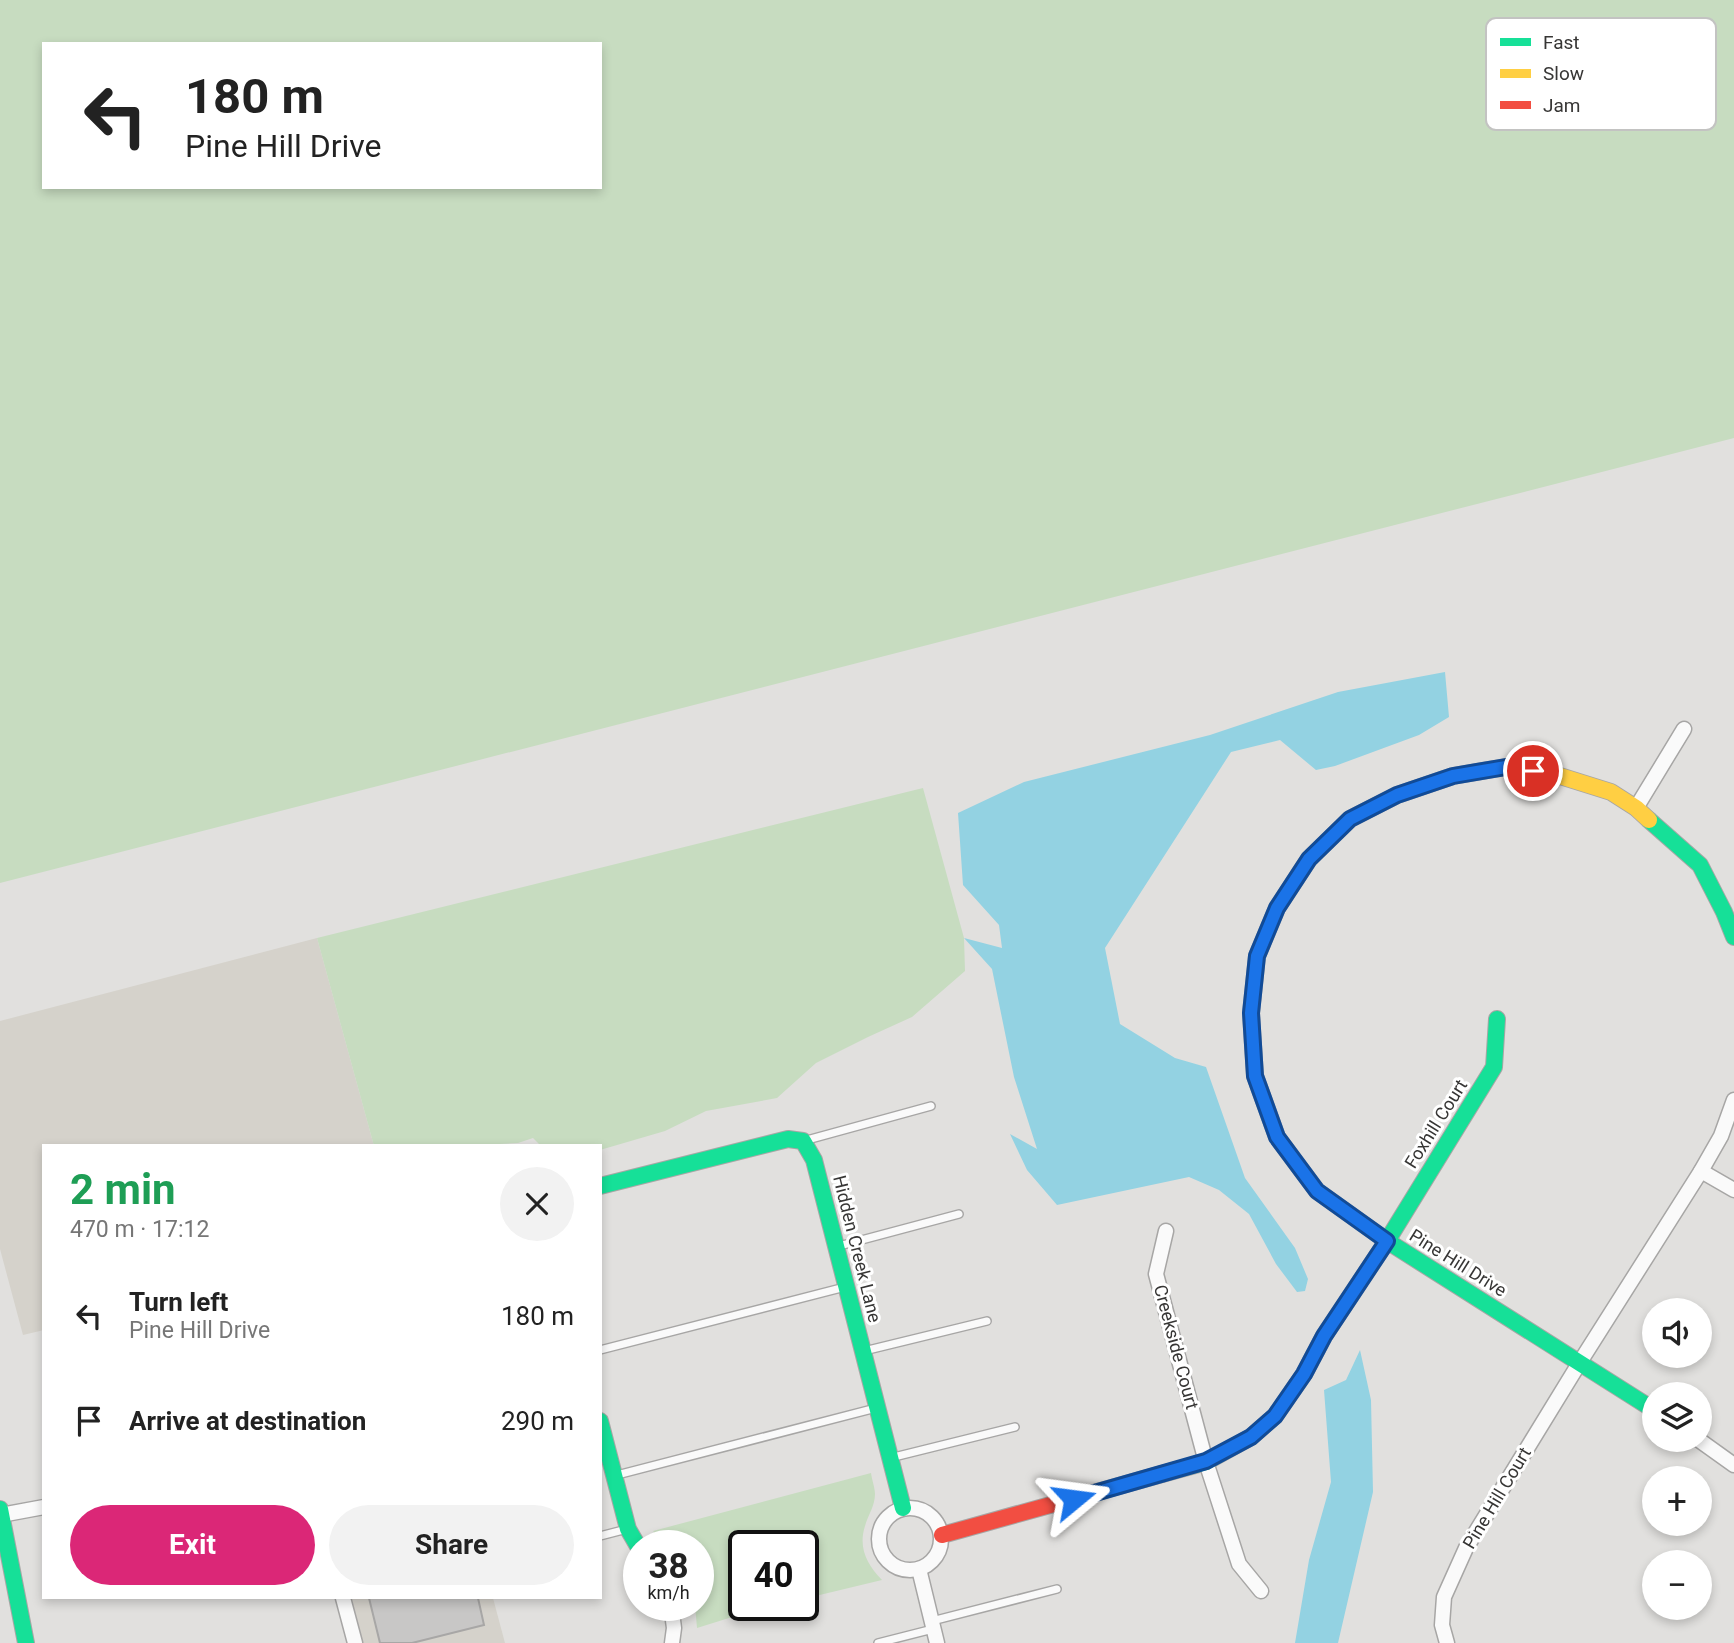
<!DOCTYPE html>
<meta charset="utf-8">
<style>
body{margin:0;font-family:Roboto,sans-serif;background:#f2f2f2;color:#222;height:100vh;display:flex;flex-direction:column;font-size:26px;white-space:nowrap}
*{box-sizing:border-box;margin:0}
p{font-size:23px;color:#767676}
.icon{flex:none;width:38px;height:38px;fill:none;stroke:currentColor;stroke-width:2;stroke-linecap:round;stroke-linejoin:round}
.map{position:relative;flex:1;overflow:hidden}
.side{position:absolute;left:42px;top:1144px;width:560px;height:455px;display:flex;flex-direction:column;background:#fff;border-radius:0px;box-shadow:0 4px 10px #0003}
.side>*{flex:none}
.hud{position:absolute;left:42px;top:42px;width:560px;height:147px;border-radius:0px;box-shadow:0 4px 10px #0003;background:#fff;color:#222;overflow:hidden}
.controls{position:absolute;left:1642px;top:1298px;display:grid;gap:14px}
.controls a{display:grid;place-items:center;width:70px;height:70px;border-radius:50%;background:#fff;box-shadow:0 4px 10px #0003;font-size:35px}
.speed{position:absolute;left:623px;top:1530px;display:flex;gap:14px;font-size:35px;font-weight:700;text-align:center}
.speed>*{display:grid;place-content:center;width:91px;height:91px;border-radius:50%;background:#fff;box-shadow:0 4px 10px #0003;line-height:1}
.speed small{font-size:18px;font-weight:400}
.speed .limit{border:4px solid #111;border-radius:10px;background:#fff;color:#111}
.pin{position:absolute;display:grid;place-items:center;width:60px;height:60px;color:#fff;margin:-30px;border:4px solid #fff;border-radius:50%;box-shadow:0 2px 7px #0007}
.me{position:absolute;width:77px;margin:-38px;rotate:74deg;stroke-linejoin:round;filter:drop-shadow(0 0 5px #0008)}
.turn{display:flex;align-items:center;gap:24px;height:147px;padding:0 28px;font-size:32px}
.turn .icon{width:91px;height:91px;stroke-width:2.5}
.turn b{display:block;font-size:49px;line-height:60px}
.round{display:grid;place-items:center;flex:none;width:74px;height:74px;border-radius:37px;background:#f2f2f2}
.head{display:flex;align-items:center;justify-content:space-between;height:119px;padding:0 28px}
h1{font-size:42px;font-weight:700;line-height:52px;color:#1e9e55}
.button{display:flex;gap:14px;margin-top:auto;padding:14px 28px}
.button a{flex:1;height:80px;border-radius:42px;background:#db2777;color:#fff;font-size:28px;font-weight:700;line-height:80px;text-align:center}
.button a+a{background:#f2f2f2;color:#222}
ul{padding:0;list-style:none}
li{display:flex;align-items:center;gap:21px;height:105px;padding:0 28px}
li div{flex:1}
li b{display:block;font-size:26px}
li em{font-style:normal}
.map>svg:first-child{display:block}
.built{fill:#d5d2cb}
.green{fill:#c7dcc0;fill-rule:evenodd}
.water{fill:#93d2e2}
.building{fill:#c8c7c6;stroke:#a8a7a6;stroke-width:2}
.lines{fill:none;stroke-linecap:round;stroke-linejoin:round}
.lane-casing{stroke:#a7a6a5;stroke-width:10}
.street-casing{stroke:#a7a6a5;stroke-width:17}
.fast-casing{stroke:#a7a6a5;stroke-width:18}
.slow-casing{stroke:#a7a6a5;stroke-width:18}
.jam-casing{stroke:#a7a6a5;stroke-width:18}
.lane{stroke:#fafafa;stroke-width:7}
.street{stroke:#fafafa;stroke-width:14}
.fast{stroke:#16e098;stroke-width:16}
.slow{stroke:#ffcf43;stroke-width:16}
.jam{stroke:#f24e42;stroke-width:16}
.route-casing{stroke:#114b97;stroke-width:18}
.route{stroke:#1a73e8;stroke-width:12}
.labels{text-anchor:middle;stroke-width:6;stroke-linejoin:round;paint-order:stroke}
.street-label{font-size:18px;fill:#373635;stroke:#fff}
.key{fill:#fff;stroke:#c3c3c2;stroke-width:2}
.key-label{font-size:19px;fill:#373635}
</style>
<div class="map">
<svg width="1734" height="1643" viewBox="0 0 1734 1643">
<rect width="100%" height="100%" fill="#e1e0de"/>
<g class="built">
<path d="M317,938l57,208h-330v184l-21,5 -23,-86v-228z"/>
<path d="M350,1598h143l12,45h-144z"/>
</g>
<g class="green">
<path d="M0,0h1734v438l-1734,445zM44,44h556v143h-556z"/>
<path d="M923,788l41,150 1,33 -53,46 -44,20 -52,26 -39,35 -71,13 -41,20 -65,19v-4h-59l-8,-8 -15,5 -60,3h-84l-57,-208z"/>
<path d="M871,1473c1,7 4,15 4,21 0,12 -7,21 -10,32 -7,22 2,38 17,54l-79,19v-54h-59v60h38l-53,13 -32,10 -2,-23h3v-60h-34l-11,-14z"/>
</g>
<g class="water">
<path d="M1445,672l4,45 -30,18 -84,31 -19,4 -36,-30 -49,12 -126,196 15,76 55,34 31,9 39,111 50,70 13,31 -3,12 -8,1 -21,-28 -27,-50 -30,-24 -30,-13 -132,28 -30,-35 -17,-36 27,15 -23,-72 -22,-108 -28,-31 38,10 -3,-23 -36,-40 -5,-72 66,-31 186,-47 128,-43z"/>
<path d="M1360,1350l11,50 2,92 -35,151h-43l14,-83 22,-78 -7,-92 22,-10z"/>
</g>
<path class="building" d="M369,1598h109l6,27 -72,18h-32z"/>
<g class="lines">
<defs>
<g id="lane">
<path d="M807,1140l124,-34"/>
<path d="M839,1246l120,-32"/>
<path d="M600,1350l245,-63"/>
<path d="M864,1351l123,-30"/>
<path d="M894,1457l121,-30"/>
<path d="M617,1475l259,-67"/>
<path d="M600,1536l27,-7"/>
<path d="M932,1621l125,-32"/>
<path d="M878,1643l55,-14"/>
</g>
<g id="street">
<path d="M1636,808l48,-79"/>
<path d="M1701,1171l33,19"/>
<path d="M1166,1231l-10,43 50,188 33,102 22,27"/>
<path d="M1699,1440l35,25"/>
<circle cx="910" cy="1539" r="31"/>
<path d="M1,1515l43,-8"/>
<path d="M919,1569l18,74"/>
<path d="M343,1598l12,45"/>
<path d="M671,1605l3,23 -2,15"/>
<path d="M1447,1643l-5,-18 2,-28 22,-49 114,-186 121,-191 20,-35 13,-36"/>
</g>
<g id="fast">
<path d="M1649,820l51,45 24,47 10,25"/>
<path d="M1253,1045l2,31 22,61 40,54 70,50 267,169"/>
<path d="M600,1186l188,-47 15,2 11,19 89,348"/>
<path d="M600,1421l28,108 11,19"/>
<path d="M1162,1474l44,-12 45,-25 24,-21 29,-42 20,-38 63,-95 107,-174 3,-48"/>
<path d="M0,1509l26,134"/>
</g>
<path id="slow" d="M1253,1045l-2,-32 6,-57 20,-48 32,-49 41,-40 47,-24 56,-19 53,-9 54,9 51,16 25,16 13,12"/>
<path id="jam" d="M942,1535l220,-61"/>
</defs>
<use href="#lane" class="lane-casing"/>
<use href="#street" class="street-casing"/>
<use href="#fast" class="fast-casing"/>
<use href="#slow" class="slow-casing"/>
<use href="#jam" class="jam-casing"/>
<use href="#lane" class="lane"/>
<use href="#street" class="street"/>
<use href="#fast" class="fast"/>
<use href="#slow" class="slow"/>
<use href="#jam" class="jam"/>
</g>
<g class="lines">
<defs>
<path id="route" d="M1074,1499l132,-38 45,-24 24,-21 29,-42 20,-38 63,-95 -70,-50 -40,-54 -22,-61 -4,-63 6,-57 20,-48 32,-49 41,-40 47,-24 56,-19 53,-9 27,4"/>
</defs>
<use href="#route" class="route-casing"/>
<use href="#route" class="route"/>
</g>
<g class="labels">
<g class="street-label">
<text transform="translate(1436 1124) rotate(-58)" y="6">Foxhill Court</text>
<text transform="translate(857 1249) rotate(76)" y="6">Hidden Creek Lane</text>
<text transform="translate(1458 1263) rotate(32)" y="6">Pine Hill Drive</text>
<text transform="translate(1176 1347) rotate(75)" y="6">Creekside Court</text>
<text transform="translate(1497 1498) rotate(-59)" y="6">Pine Hill Court</text>
</g>
</g>
<rect x="1486" y="18" width="230" height="112" rx="10" class="key"/>
<rect x="1500" y="38" width="31" height="8" fill="#16e098"/>
<rect x="1500" y="69" width="31" height="9" fill="#ffcf43"/>
<rect x="1500" y="101" width="31" height="8" fill="#f24e42"/>
<g class="key-label">
<text x="1543" y="49">Fast</text>
<text x="1543" y="80">Slow</text>
<text x="1543" y="112">Jam</text>
</g>
</svg>
<div class="controls">
<a><svg class="icon" aria-label="sound" viewBox="0 0 24 24"><path d="M4 9h4l5-4v14l-5-4H4zM17 9q2 3 0 6"/></svg></a>
<a><svg class="icon" aria-label="layers" viewBox="0 0 24 24"><path d="M12 4l9 5-9 5-9-5zM3 14l9 5 9-5"/></svg></a>
<a>+</a>
<a>−</a>
</div>
<div class="speed"><div>38<small>km/h</small></div><div class="limit">40</div></div>
<div class="pin" style="left:1533px;top:771px;background:#d93025"><svg class="icon" aria-label="arrive" viewBox="0 0 24 24"><path d="M6 21V4h12l-3 4 3 4H6"/></svg></div>
<svg class="me" style="left:1074px;top:1499px" viewBox="-20 -20 40 40"><path d="M0-17L14 15 0 8-14 15z" fill="#1a73e8" stroke="#fff" stroke-width="4"/></svg>
<div class="hud">
<div class="turn"><svg class="icon" aria-label="left" viewBox="0 0 24 24"><path d="M17 20v-9H6M10 6l-5 5 5 5"/></svg><div><b>180 m</b>Pine Hill Drive</div></div>
</div>
<section class="side">
<div class="head"><div><h1>2 min</h1><p>470 m · 17:12</p></div><a class="round"><svg class="icon" aria-label="close" viewBox="0 0 24 24"><path d="M6 6l12 12M18 6L6 18"/></svg></a></div>
<ul>
<li><svg class="icon" aria-label="left" viewBox="0 0 24 24"><path d="M17 20v-9H6M10 6l-5 5 5 5"/></svg><div><b>Turn left</b><p>Pine Hill Drive</p></div><em>180 m</em></li>
<li><svg class="icon" aria-label="arrive" viewBox="0 0 24 24"><path d="M6 21V4h12l-3 4 3 4H6"/></svg><div><b>Arrive at destination</b></div><em>290 m</em></li>
</ul>
<div class="button"><a>Exit</a><a>Share</a></div>
</section>
</div>
